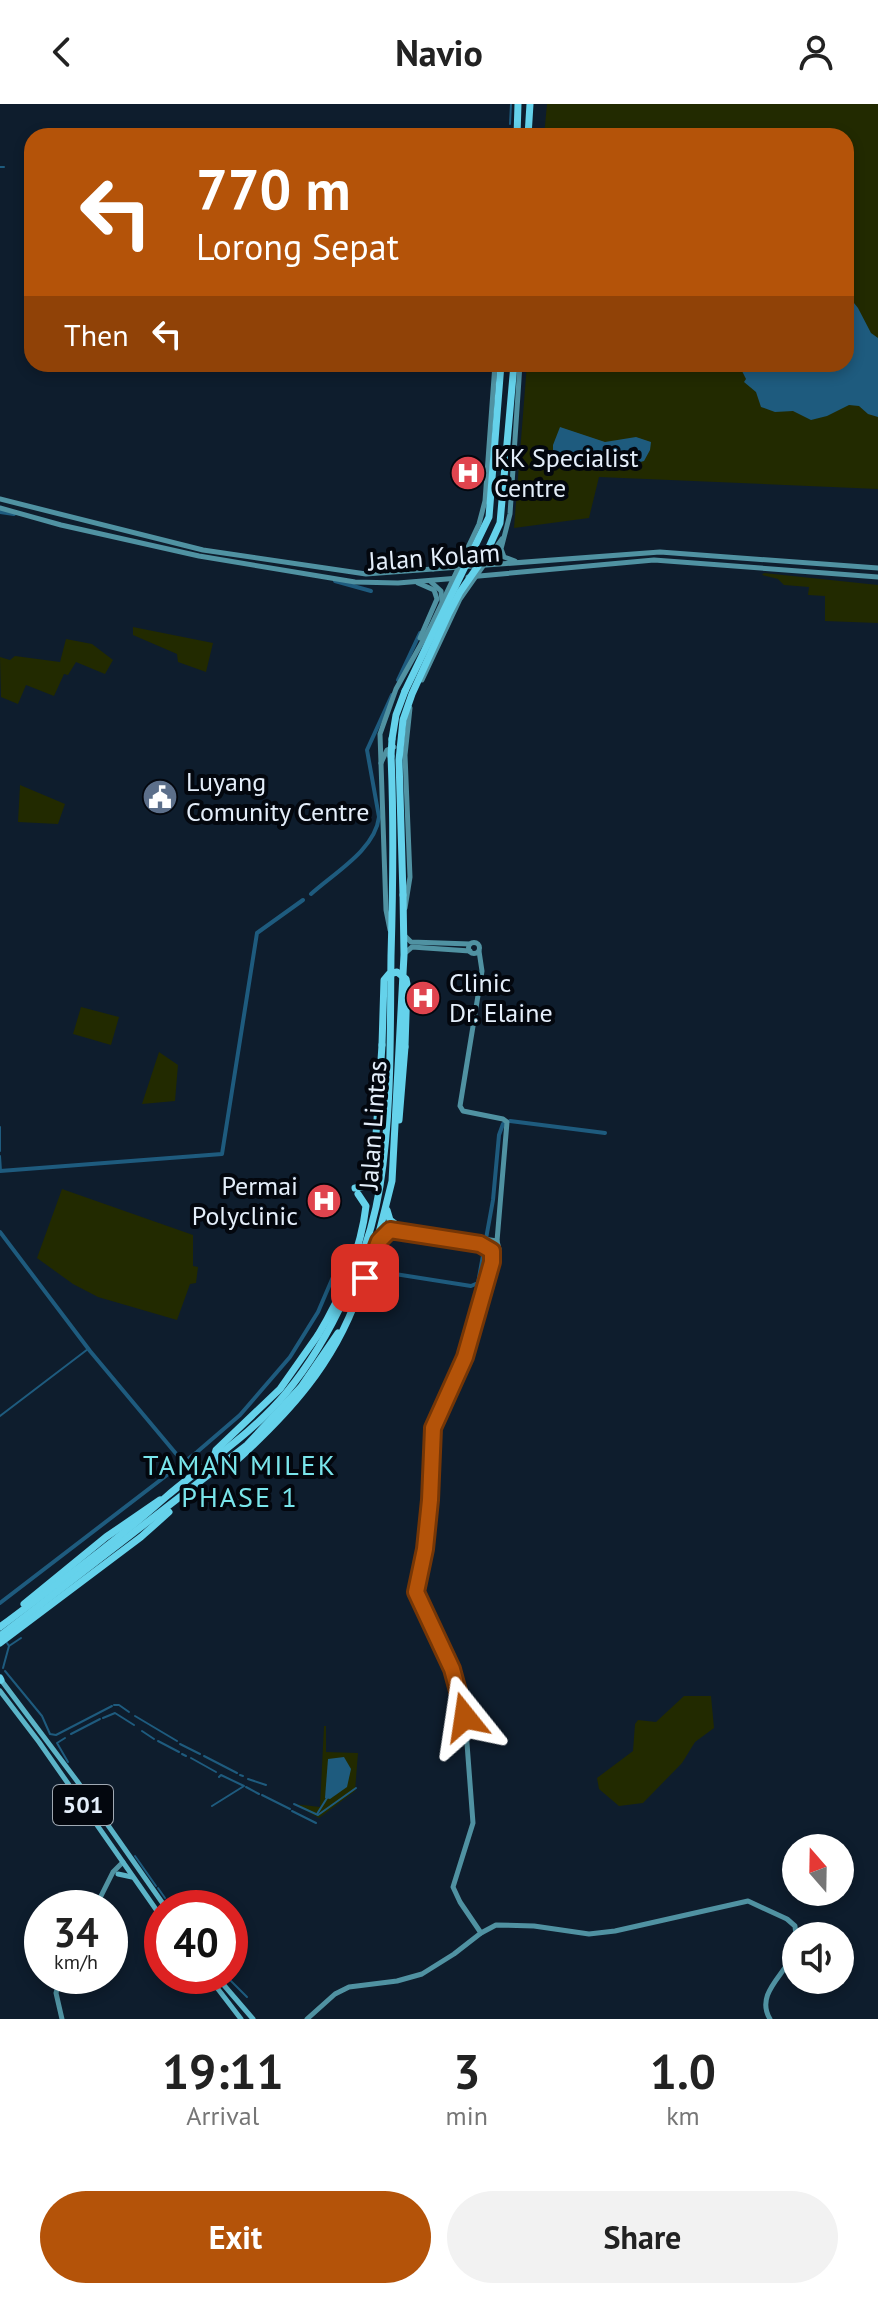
<!DOCTYPE html>
<style>
body{margin:0;font-family:"PT Sans",sans-serif;background:#f2f2f2;color:#222;height:100vh;display:flex;flex-direction:column;font-size:30px;white-space:nowrap}
*{box-sizing:border-box;margin:0}
p{font-size:26px;color:#767676}
.icon{flex:none;width:44px;height:44px;fill:none;stroke:currentColor;stroke-width:2;stroke-linecap:round;stroke-linejoin:round}
.map{position:relative;height:1915px;overflow:hidden}
.sheet{display:flex;flex-direction:column;background:#fff;flex:1}
.sheet>*{flex:none}
.hud{position:absolute;left:24px;top:24px;width:830px;height:244px;border-radius:24px;box-shadow:0 4px 12px #0003;background:#b45309;color:#fff;overflow:hidden}
.needle{width:52px;rotate:340deg}
.tools{position:absolute;left:782px;top:1730px;display:grid;gap:16px}
.tools a{display:grid;place-items:center;width:72px;height:72px;border-radius:50%;background:#fff;box-shadow:0 4px 12px #0003;font-size:40px}
.speed{position:absolute;left:24px;top:1786px;display:flex;gap:16px;font-size:40px;font-weight:700;text-align:center}
.speed>*{display:grid;place-content:center;width:104px;height:104px;border-radius:50%;background:#fff;box-shadow:0 4px 12px #0003;line-height:1}
.speed small{font-size:20px;font-weight:400}
.speed .limit{border:12px solid #d22;background:#fff;color:#111}
.pin{position:absolute;display:grid;place-items:center;width:68px;height:68px;color:#fff;margin:-34px;border-radius:16px;box-shadow:0 4px 12px #0006}
.me{position:absolute;width:88px;margin:-44px;rotate:345deg;stroke-linejoin:round;filter:drop-shadow(0 0 6px #0008)}
.turn{display:flex;align-items:center;gap:28px;height:168px;padding:0 40px;font-size:36px}
.turn .icon{width:104px;height:104px;stroke-width:2.5}
.turn b{display:block;font-size:56px;line-height:68px}
.then{display:flex;align-items:center;height:76px;padding:0 40px;background:#0003;gap:16px;font-size:30px}
.eta{display:flex;justify-content:space-evenly;align-items:center;height:136px;text-align:center}
.eta b{font-size:48px;font-weight:700;line-height:56px}
.primary-button{display:flex;gap:16px;margin-top:auto;padding:16px 40px}
.primary-button a{flex:1;height:92px;border-radius:48px;background:#b45309;color:#fff;font-size:32px;font-weight:700;line-height:92px;text-align:center}
.primary-button a+a{background:#f2f2f2;color:#222}
header{display:flex;justify-content:space-between;align-items:center;height:104px;padding:0 40px;background:#fff;font-size:36px;font-weight:700}
.map>svg:first-child{display:block}
.green{fill:#222a00}
.water{fill:#1e5b7e}
.lines{fill:none;stroke-linecap:round;stroke-linejoin:round}
.stream{stroke:#1e5b7e;stroke-width:2}
.canal{stroke:#1e5b7e;stroke-width:4}
.secondary{stroke:#5092a2;stroke-width:5}
.primary{stroke:#5bb4c8;stroke-width:5}
.highway{stroke:#65d2eb;stroke-width:7}
.highway-bridge{stroke:#65d2eb;stroke-width:7}
.route-casing{stroke:#753606;stroke-width:20}
.route{stroke:#b45309;stroke-width:14}
.labels{text-anchor:middle;stroke-width:8;stroke-linejoin:round;paint-order:stroke}
.shield{fill:#03070e;stroke:#a0a9b3;stroke-width:2}
.shield-label{font-size:24px;font-weight:bold;fill:#e4eefa}
.poi-label{font-size:26px;fill:#e4eefa;stroke:#03070e;text-anchor:start}
.street-label{font-size:26px;fill:#e4eefa;stroke:#03070e}
.neighbourhood-label{font-size:28px;letter-spacing:2px;fill:#79e5eb;stroke:#03070e}
</style>
<header><svg class="icon" aria-label="back" viewBox="0 0 24 24"><path d="M15 5l-7 7 7 7"/></svg>Navio<svg class="icon" aria-label="person" viewBox="0 0 24 24"><circle cx="12" cy="8" r="4"/><path d="M4 21q1-7 8-7t8 7"/></svg></header>
<div class="map">
<svg width="878" height="1915" viewBox="0 0 878 1915">
<rect width="100%" height="100%" fill="#0e1d2d"/>
<g class="green">
<path d="M547,0h331v385l-279,-12 -10,41 -75,10 13,-164h319v-228h-302z"/>
<path d="M764,469l114,12v38l-53,-2v-25l-17,-1 1,-8 -25,-2 -6,-6 -16,-4z"/>
<path d="M133,523l80,16 -7,29 -28,-10 -1,-8 -44,-19z"/>
<path d="M66,535l26,5 21,16 -8,14 -29,-12 -8,13 -4,-1 -10,22 -28,-11 -8,19 -17,-7 -1,-40 10,3 5,-4 45,6z"/>
<path d="M20,681l45,19 -7,20 -40,-2z"/>
<path d="M81,903l38,10 -8,28 -38,-11z"/>
<path d="M159,948l19,13 -3,36 -33,3z"/>
<path d="M62,1085l131,46v31l5,1 -2,16 -6,1 -13,36 -79,-23 -25,-13 -36,-26z"/>
<path d="M684,1592h27l3,32 -19,14 -13,21 -39,40 -24,3 -20,-17 -2,-11 36,-27 2,-27 3,-4 18,2z"/>
<path d="M324,1622h2v26l32,1 -3,38 -36,27 -25,-14 26,3z"/>
</g>
<g class="water">
<path d="M846,189l12,15 13,25 7,5v79l-10,-3 -9,-8 -10,-1 -22,11 -16,4 -18,-9 -18,1 -14,-5 -5,-15 -12,-10 2,-3 -4,-8 3,-7h101z"/>
<path d="M560,323l45,15 31,-5 15,5 -1,8 -6,11 -11,3 -80,-2v-17z"/>
<path d="M344,1653l7,12 -4,18 -17,12 -5,-1 3,-39z"/>
</g>
<g class="lines">
<g class="stream">
<path d="M510,20l1,-20"/>
<path d="M0,63h4"/>
<path d="M0,1023v24"/>
<path d="M0,1052l1,15"/>
<path d="M0,1312l88,-67"/>
<path d="M9,1542l12,-8"/>
<path d="M3,1564l6,-22 -2,-3"/>
<path d="M5,1567l37,45 8,18 6,1 56,-29"/>
<path d="M114,1601h5l10,7"/>
<path d="M135,1612l42,25"/>
<path d="M103,1614l12,-5 19,12"/>
<path d="M142,1627l12,8"/>
<path d="M71,1630l29,-15"/>
<path d="M65,1634l-8,5 11,19"/>
<path d="M158,1637l21,11"/>
<path d="M180,1640l20,10"/>
<path d="M182,1650l4,2"/>
<path d="M204,1652l33,17"/>
<path d="M191,1654l25,14"/>
<path d="M240,1671l3,1"/>
<path d="M248,1675l18,6"/>
<path d="M246,1683l13,7"/>
<path d="M90,1689l8,11"/>
<path d="M262,1691l28,14"/>
<path d="M294,1700l24,11 38,-27"/>
<path d="M99,1701l1,2"/>
<path d="M212,1702l32,-20 -23,-11 -2,2"/>
<path d="M292,1707l24,12"/>
<path d="M317,1710l10,-16"/>
<path d="M106,1712l2,2"/>
<path d="M135,1752l21,30"/>
<path d="M158,1784l7,10"/>
<path d="M167,1797l3,5"/>
<path d="M226,1872l21,21"/>
</g>
<g class="canal">
<path d="M0,408l14,2"/>
<path d="M335,477l36,10"/>
<path d="M398,576l22,-47"/>
<path d="M311,790c23,-21 64,-44 68,-77l-12,-67 25,-55"/>
<path d="M510,1017l95,12"/>
<path d="M0,1067l222,-17 35,-221 46,-33"/>
<path d="M0,1128l90,119 93,111"/>
<path d="M376,1167l95,15 7,-3 15,-83 6,-65 4,-11"/>
<path d="M0,1499l197,-151 43,-37 50,-58 28,-45 15,-35 9,-11h3"/>
</g>
<g class="secondary">
<path d="M0,395l203,51 163,24 294,-22 218,16"/>
<path d="M0,404l61,17 138,31 156,26 43,1 61,-5"/>
<path d="M515,457l-11,-4 -3,-8 9,-35 10,-150"/>
<path d="M433,465l33,-19"/>
<path d="M468,473l186,-17 224,17"/>
<path d="M430,477l11,10 1,10"/>
<path d="M418,479l16,7 3,9 -17,39"/>
<path d="M422,576l38,-81 42,-60"/>
<path d="M381,659l6,-13 7,-3"/>
<path d="M405,804l5,-31 -5,-122 5,-47"/>
<path d="M390,826l-4,-20 -6,-176 16,-45 35,-63 48,-102 6,-23 10,-137"/>
<path d="M404,831l7,7 59,2"/>
<circle cx="474" cy="844" r="5.5"/>
<path d="M479,847l3,20 -22,135 3,5 40,8 4,3 -10,119"/>
<path d="M405,849l7,-6 58,4"/>
<path d="M398,1122l99,15 2,8 -7,2"/>
<path d="M397,1126l91,17"/>
<path d="M95,1804l18,-36 10,-10"/>
<path d="M481,1829l-21,-31 -7,-15 20,-64 -8,-106 -13,-48 -36,-77 9,-43 5,-49 3,-72 32,-71 32,-107"/>
<path d="M61,1872l-5,17 6,26"/>
<path d="M307,1915l28,-25 14,-7 48,-6 25,-7 32,-20 27,-21 15,-8 38,1 55,8 26,-3 133,-30 39,18 8,7 1,10"/>
<path d="M770,1915c-17,-28 22,-48 26,-74"/>
</g>
<g class="primary">
<path d="M1,1576l76,101 89,127"/>
<path d="M0,1587l39,51 123,176"/>
<path d="M118,1770l14,3"/>
<path d="M208,1872l33,43"/>
<path d="M216,1872l37,43"/>
</g>
<g class="highway">
<path d="M517,32l1,-32"/>
<path d="M528,32l2,-32"/>
<path d="M392,635l4,-24 9,-24"/>
<path d="M399,1016l6,-73"/>
<path d="M355,1084l11,-2 7,-7 9,-134"/>
<path d="M387,1106l3,10 8,6"/>
<path d="M379,1136l6,-7 12,-3"/>
<path d="M355,1197l20,-52 17,-68 12,-226 -1,-60"/>
<path d="M318,1231c23,-38 43,-85 48,-129l-8,-12"/>
<path d="M24,1500l82,-67 54,-37"/>
<path d="M0,1523c57,-43 114,-84 167,-131 40,-34 85,-62 119,-103 45,-54 83,-137 94,-207 12,-76 10,-154 11,-230 2,-67 3,-133 0,-200"/>
<path d="M0,1532l247,-191 54,-58 37,-54"/>
<path d="M0,1539l141,-106 28,-25"/>
<path d="M0,1574l1,2"/>
</g>
<g class="highway-bridge">
<path d="M405,587l84,-174 12,-153"/>
<path d="M391,652l1,-17"/>
<path d="M403,791l-4,-135 4,-40 9,-26 36,-79 12,-23 25,-36 15,-33 14,-159"/>
<path d="M382,941l2,-65 5,-6 8,-2 9,7 1,5 -2,63"/>
<path d="M318,1231l-38,54 -64,61 -2,7 4,7 12,2 5,-4c54,-49 98,-97 123,-167"/>
</g>
</g>
<g class="lines">
<defs>
<path id="route" d="M365,1174l14,-37 11,-11 90,14 12,7v11l-27,95 -32,71 -3,72 -5,49 -9,43 36,77 13,48"/>
</defs>
<use href="#route" class="route-casing"/>
<use href="#route" class="route"/>
</g>
<defs>
<symbol id="hospital-disc" viewBox="-11 -11 22 22"><circle r="9.5" fill="#e0444e" stroke="#03070e"/><path d="M-5-5h3v3.5h4V-5h3V5h-3V1.5h-4V5h-3Z" fill="#fff"/></symbol>
<symbol id="civic-disc" viewBox="-11 -11 22 22"><circle r="9.5" fill="#5c6f8a" stroke="#03070e"/><path d="M-.6-6.5H3V-4.5H.6V-3L4-1V1h2V6H-6V1h2V-1L-.6-3ZM-1.2 2.5V6h2.4V2.5Z" fill="#fff"/></symbol>
</defs>
<g fill-rule="evenodd">
<use href="#hospital-disc" x="448" y="349" width="40" height="40"/>
<use href="#civic-disc" x="140" y="673" width="40" height="40"/>
<use href="#hospital-disc" x="403" y="874" width="40" height="40"/>
<use href="#hospital-disc" x="304" y="1077" width="40" height="40"/>
</g>
<g class="labels">
<rect class="shield" x="53" y="1681" width="60" height="40" rx="6"/>
<g class="shield-label">
<text x="83" y="1709">501</text>
</g>
<g class="poi-label">
<text x="494" y="363">KK Specialist<tspan x="494" dy="30">Centre</tspan></text>
<text x="186" y="687">Luyang<tspan x="186" dy="30">Comunity Centre</tspan></text>
<text x="449" y="888">Clinic<tspan x="449" dy="30">Dr. Elaine</tspan></text>
<text x="298" y="1091" text-anchor="end">Permai<tspan x="298" dy="30">Polyclinic</tspan></text>
</g>
<g class="street-label">
<text transform="translate(434 453) rotate(-4)" y="9">Jalan Kolam</text>
<text transform="translate(373 1021) rotate(-86)" y="9">Jalan Lintas</text>
</g>
<g class="neighbourhood-label">
<text x="240" y="1371">TAMAN MILEK<tspan x="240" dy="32">PHASE 1</tspan></text>
</g>
</g>
</svg>
<div class="tools">
<a><svg class="needle" viewBox="-14 -14 28 28"><path d="M0-13l5 13h-10z" fill="#e53935"/><path d="M0 13l5-13h-10z" fill="#767676"/></svg></a>
<a><svg class="icon" aria-label="sound" viewBox="0 0 24 24"><path d="M4 9h4l5-4v14l-5-4H4zM17 9q2 3 0 6"/></svg></a>
</div>
<div class="speed"><div>34<small>km/h</small></div><div class="limit">40</div></div>
<div class="pin" style="left:365px;top:1174px;background:#d93025"><svg class="icon" aria-label="arrive" viewBox="0 0 24 24"><path d="M6 21V4h12l-3 4 3 4H6"/></svg></div>
<svg class="me" style="left:465px;top:1613px" viewBox="-20 -20 40 40"><path d="M0-17L14 15 0 8-14 15z" fill="#b45309" stroke="#fff" stroke-width="4"/></svg>
<div class="hud">
<div class="turn"><svg class="icon" aria-label="left" viewBox="0 0 24 24"><path d="M17 20v-9H6M10 6l-5 5 5 5"/></svg><div><b>770 m</b>Lorong Sepat</div></div>
<div class="then">Then<svg class="icon" aria-label="left" viewBox="0 0 24 24"><path d="M17 20v-9H6M10 6l-5 5 5 5"/></svg></div>
</div>
</div>
<section class="sheet">
<div class="eta">
<div><b>19:11</b><p>Arrival</p></div>
<div><b>3</b><p>min</p></div>
<div><b>1.0</b><p>km</p></div>
</div>
<div class="primary-button"><a>Exit</a><a>Share</a></div>
</section>
